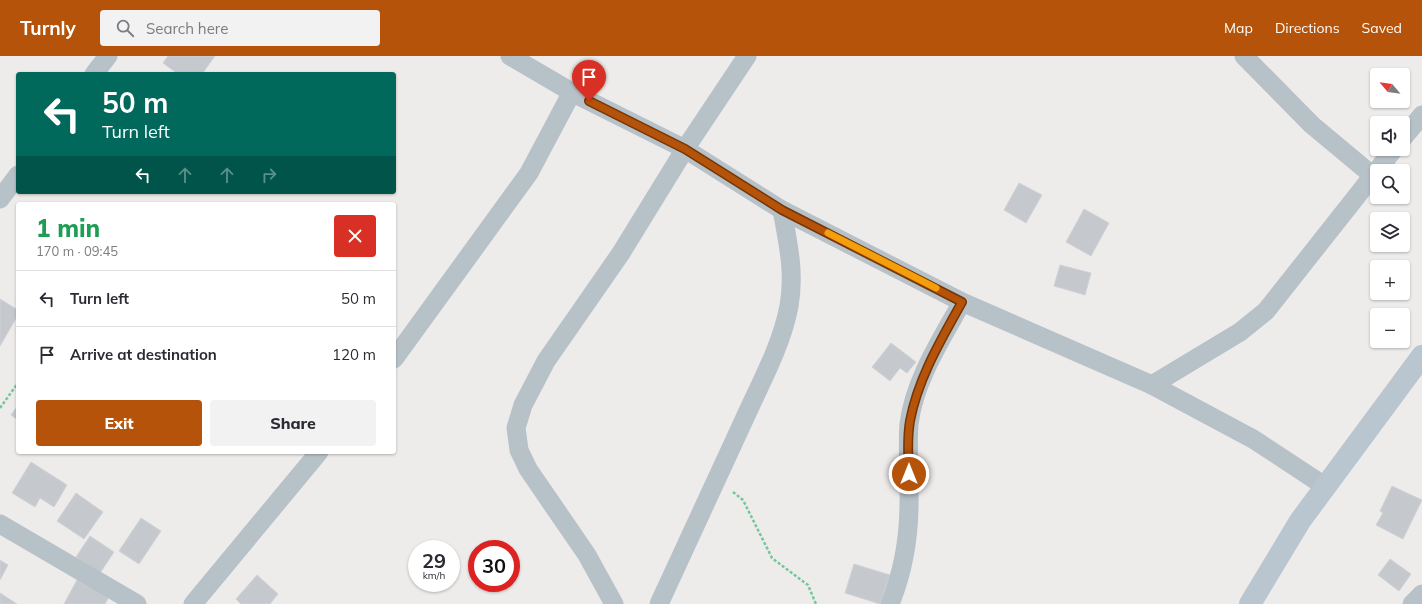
<!DOCTYPE html>
<meta charset="utf-8">
<style>
body{margin:0;font-family:Mulish,sans-serif;background:#f2f2f3;color:#2b2b33;height:100vh;display:flex;flex-direction:column;font-size:15px;white-space:nowrap}
*{box-sizing:border-box;margin:0}
p{font-size:13px;color:#7c7c81}
.icon{flex:none;width:22px;height:22px;fill:none;stroke:currentColor;stroke-width:2;stroke-linecap:round;stroke-linejoin:round}
.map{position:relative;flex:1;overflow:hidden}
.drawer{position:absolute;left:16px;top:146px;width:380px;height:252px;display:flex;flex-direction:column;background:#fff;border-radius:4px;box-shadow:0 1px 3px #0004}
.drawer>*{flex:none}
.guide{position:absolute;left:16px;top:16px;width:380px;height:122px;border-radius:4px;box-shadow:0 1px 3px #0004;background:#00695c;color:#fff;overflow:hidden}
.needle{width:26px;rotate:299deg}
.tools{position:absolute;left:1370px;top:12px;display:grid;gap:8px}
.tools a{display:grid;place-items:center;width:40px;height:40px;border-radius:4px;background:#fff;box-shadow:0 1px 3px #0004;font-size:20px}
.speed{position:absolute;left:408px;top:484px;display:flex;gap:8px;font-size:20px;font-weight:700;text-align:center}
.speed>*{display:grid;place-content:center;width:52px;height:52px;border-radius:50%;background:#fff;box-shadow:0 1px 3px #0004;line-height:1}
.speed small{font-size:10px;font-weight:400}
.speed .limit{border:6px solid #d22;background:#fff;color:#111}
.pin{position:absolute;display:grid;place-items:center;width:34px;height:34px;color:#fff;margin:-41px -17px;border-radius:50% 50% 50% 0;rotate:-45deg;box-shadow:0 0 4px #0007}
.pin .icon{rotate:45deg}
.me{position:absolute;width:44px;margin:-22px;rotate:0deg;stroke-linejoin:round;filter:drop-shadow(0 0 3px #0008)}
.turn{display:flex;align-items:center;gap:14px;height:84px;padding:0 20px;font-size:18px}
.turn .icon{width:52px;height:52px;stroke-width:2.5}
.turn b{display:block;font-size:28px;line-height:34px}
.lanes{display:flex;align-items:center;height:38px;padding:0 20px;background:#0003;justify-content:center;gap:20px;direction:ltr}
.lanes .off{opacity:.35}
.round{display:grid;place-items:center;flex:none;width:42px;height:42px;border-radius:4px;background:#f2f2f3}
.headline{display:flex;align-items:center;justify-content:space-between;height:68px;padding:0 20px}
h1{font-size:24px;font-weight:800;line-height:30px;color:#1e9e55}
.primary-button{display:flex;gap:8px;margin-top:auto;padding:8px 20px}
.primary-button a{flex:1;height:46px;border-radius:4px;background:#b45309;color:#fff;font-size:16px;font-weight:800;line-height:46px;text-align:center}
.primary-button a+a{background:#f2f2f3;color:#2b2b33}
ul{padding:0;list-style:none}
li{display:flex;align-items:center;gap:12px;height:56px;padding:0 20px;border-top:1px solid #e1e1e2}
li div{flex:1}
li b{display:block;font-size:15px}
li em{font-style:normal}
header{display:flex;align-items:center;gap:24px;box-sizing:border-box;height:56px;padding:0 20px;background:#b45309;color:#fff}
header strong{font-size:19px}
nav{display:flex;gap:22px;margin-inline-start:auto;font-size:14px}
.search{width:280px;height:36px;background:#f2f2f3;display:flex;align-items:center;gap:10px;box-sizing:border-box;padding:0 14px;border-radius:4px;color:#7c7c81;font-size:15px}
.map>svg:first-child{display:block}
.building{fill:#c5c9ce;stroke:#cfd2d7}
.lines{fill:none;stroke-linecap:round;stroke-linejoin:round}
.path{stroke:#74c79a;stroke-width:2.5;stroke-dasharray:3 2;stroke-linecap:butt}
.street{stroke:#b7c1c8;stroke-width:19}
.secondary{stroke:#b9c5cf;stroke-width:22}
.route-casing{stroke:#753606;stroke-width:10}
.route{stroke:#b45309;stroke-width:7}
.slow{stroke:#f59e0b;stroke-width:7}
</style>
<header>
<strong>Turnly</strong>
<div class="search"><svg class="icon" aria-label="search" viewBox="0 0 24 24"><circle cx="10" cy="10" r="6"/><path d="M15 15l6 6"/></svg>Search here</div>
<nav><a>Map</a><a>Directions</a><a>Saved</a></nav>
</header>
<div class="map">
<svg width="1422" height="548" viewBox="0 0 1422 548">
<rect width="100%" height="100%" fill="#eeebeb"/>
<g class="building">
<path d="M168,0h47l-13,18h-24l-15,-11z"/>
<path d="M1019,127l23,12 -16,28 -22,-13z"/>
<path d="M1084,153l25,14 -18,33 -25,-14z"/>
<path d="M1060,209l31,8 -6,22 -31,-9z"/>
<path d="M0,243l18,11v5l-18,31z"/>
<path d="M891,287l25,19 -9,11 -7,-5 -10,13 -18,-14z"/>
<path d="M18,349v15l-7,-5z"/>
<path d="M31,406l36,23 -13,22 -14,-9 -5,9 -23,-14z"/>
<path d="M1392,430l30,14 -19,39 -27,-14 7,-12 -3,-2z"/>
<path d="M76,437l27,19 -19,27 -27,-18z"/>
<path d="M141,462l20,13 -22,33 -20,-13z"/>
<path d="M90,480l24,16 -14,21 -24,-16z"/>
<path d="M1390,503l21,15 -12,17 -21,-16z"/>
<path d="M0,504l8,5 -8,15z"/>
<path d="M854,508l36,11 -10,29 -35,-11z"/>
<path d="M257,519l21,19 -8,10h-29l-5,-5z"/>
<path d="M77,524l32,17 -4,7h-41z"/>
<path d="M0,537l17,11h-17z"/>
</g>
<g class="lines">
<g class="path">
<path d="M0,352l18,-25"/>
<path d="M733,436l10,8 29,58 36,27 8,19"/>
</g>
<g class="street">
<path d="M510,0l65,38 110,55 97,61 180,92 190,83 101,54 73,48"/>
<path d="M1244,0l68,69 60,50"/>
<path d="M94,18l14,-18"/>
<path d="M1403,82l19,-23"/>
<path d="M0,143l18,-24"/>
<path d="M394,303l135,-186 43,-81"/>
<path d="M1152,329l88,-53 26,-21 128,-162"/>
<path d="M0,468l137,80"/>
<path d="M193,548l126,-152"/>
<path d="M614,548l-27,-49 -59,-86 -9,-19 -3,-22 7,-23 23,-44 75,-108 64,-104 62,-93"/>
<path d="M659,548c28,-61 56,-122 84,-182 16,-36 39,-77 46,-116 6,-33 -1,-63 -7,-96"/>
<path d="M890,548c13,-32 19,-66 19,-101 1,-26 -2,-53 0,-79 5,-43 33,-86 53,-122"/>
<path d="M1412,548l10,-10"/>
</g>
<path class="secondary" d="M1250,548l50,-83 122,-165"/>
</g>
<g class="lines">
<defs>
<path id="route" d="M589,45l96,48 97,61 180,92c-21,38 -44,76 -52,119 -3,17 -2,36 -1,53"/>
</defs>
<use href="#route" class="route-casing"/>
<use href="#route" class="route"/>
<path class="slow" d="M828,177l108,55"/>
</g>
</svg>
<div class="tools">
<a><svg class="needle" viewBox="-14 -14 28 28"><path d="M0-13l5 13h-10z" fill="#e53935"/><path d="M0 13l5-13h-10z" fill="#7c7c81"/></svg></a>
<a><svg class="icon" aria-label="sound" viewBox="0 0 24 24"><path d="M4 9h4l5-4v14l-5-4H4zM17 9q2 3 0 6"/></svg></a>
<a><svg class="icon" aria-label="search" viewBox="0 0 24 24"><circle cx="10" cy="10" r="6"/><path d="M15 15l6 6"/></svg></a>
<a><svg class="icon" aria-label="layers" viewBox="0 0 24 24"><path d="M12 4l9 5-9 5-9-5zM3 14l9 5 9-5"/></svg></a>
<a>+</a>
<a>−</a>
</div>
<div class="speed"><div>29<small>km/h</small></div><div class="limit">30</div></div>
<div class="pin" style="left:589px;top:45px;background:#d93025"><svg class="icon" aria-label="arrive" viewBox="0 0 24 24"><path d="M6 21V4h12l-3 4 3 4H6"/></svg></div>
<svg class="me" style="left:909px;top:418px" viewBox="-20 -20 40 40"><circle r="17" fill="#b45309" stroke="#fff" stroke-width="3"/><path d="M0-11L8 9 0 5-8 9z" fill="#fff"/></svg>
<div class="guide">
<div class="turn"><svg class="icon" aria-label="left" viewBox="0 0 24 24"><path d="M17 20v-9H6M10 6l-5 5 5 5"/></svg><div><b>50 m</b>Turn left</div></div>
<div class="lanes"><svg class="icon" aria-label="left" viewBox="0 0 24 24"><path d="M17 20v-9H6M10 6l-5 5 5 5"/></svg><svg class="icon off" aria-label="ahead" viewBox="0 0 24 24"><path d="M12 20V5M6 11l6-6 6 6"/></svg><svg class="icon off" aria-label="ahead" viewBox="0 0 24 24"><path d="M12 20V5M6 11l6-6 6 6"/></svg><svg class="icon off" aria-label="right" viewBox="0 0 24 24"><path d="M7 20v-9h11M14 6l5 5-5 5"/></svg></div>
</div>
<section class="drawer">
<div class="headline"><div><h1>1 min</h1><p>170 m · 09:45</p></div><a class="round" style="background:#d93025;color:#fff"><svg class="icon" aria-label="close" viewBox="0 0 24 24"><path d="M6 6l12 12M18 6L6 18"/></svg></a></div>
<ul>
<li><svg class="icon" aria-label="left" viewBox="0 0 24 24"><path d="M17 20v-9H6M10 6l-5 5 5 5"/></svg><div><b>Turn left</b></div><em>50 m</em></li>
<li><svg class="icon" aria-label="arrive" viewBox="0 0 24 24"><path d="M6 21V4h12l-3 4 3 4H6"/></svg><div><b>Arrive at destination</b></div><em>120 m</em></li>
</ul>
<div class="primary-button"><a>Exit</a><a>Share</a></div>
</section>
</div>
